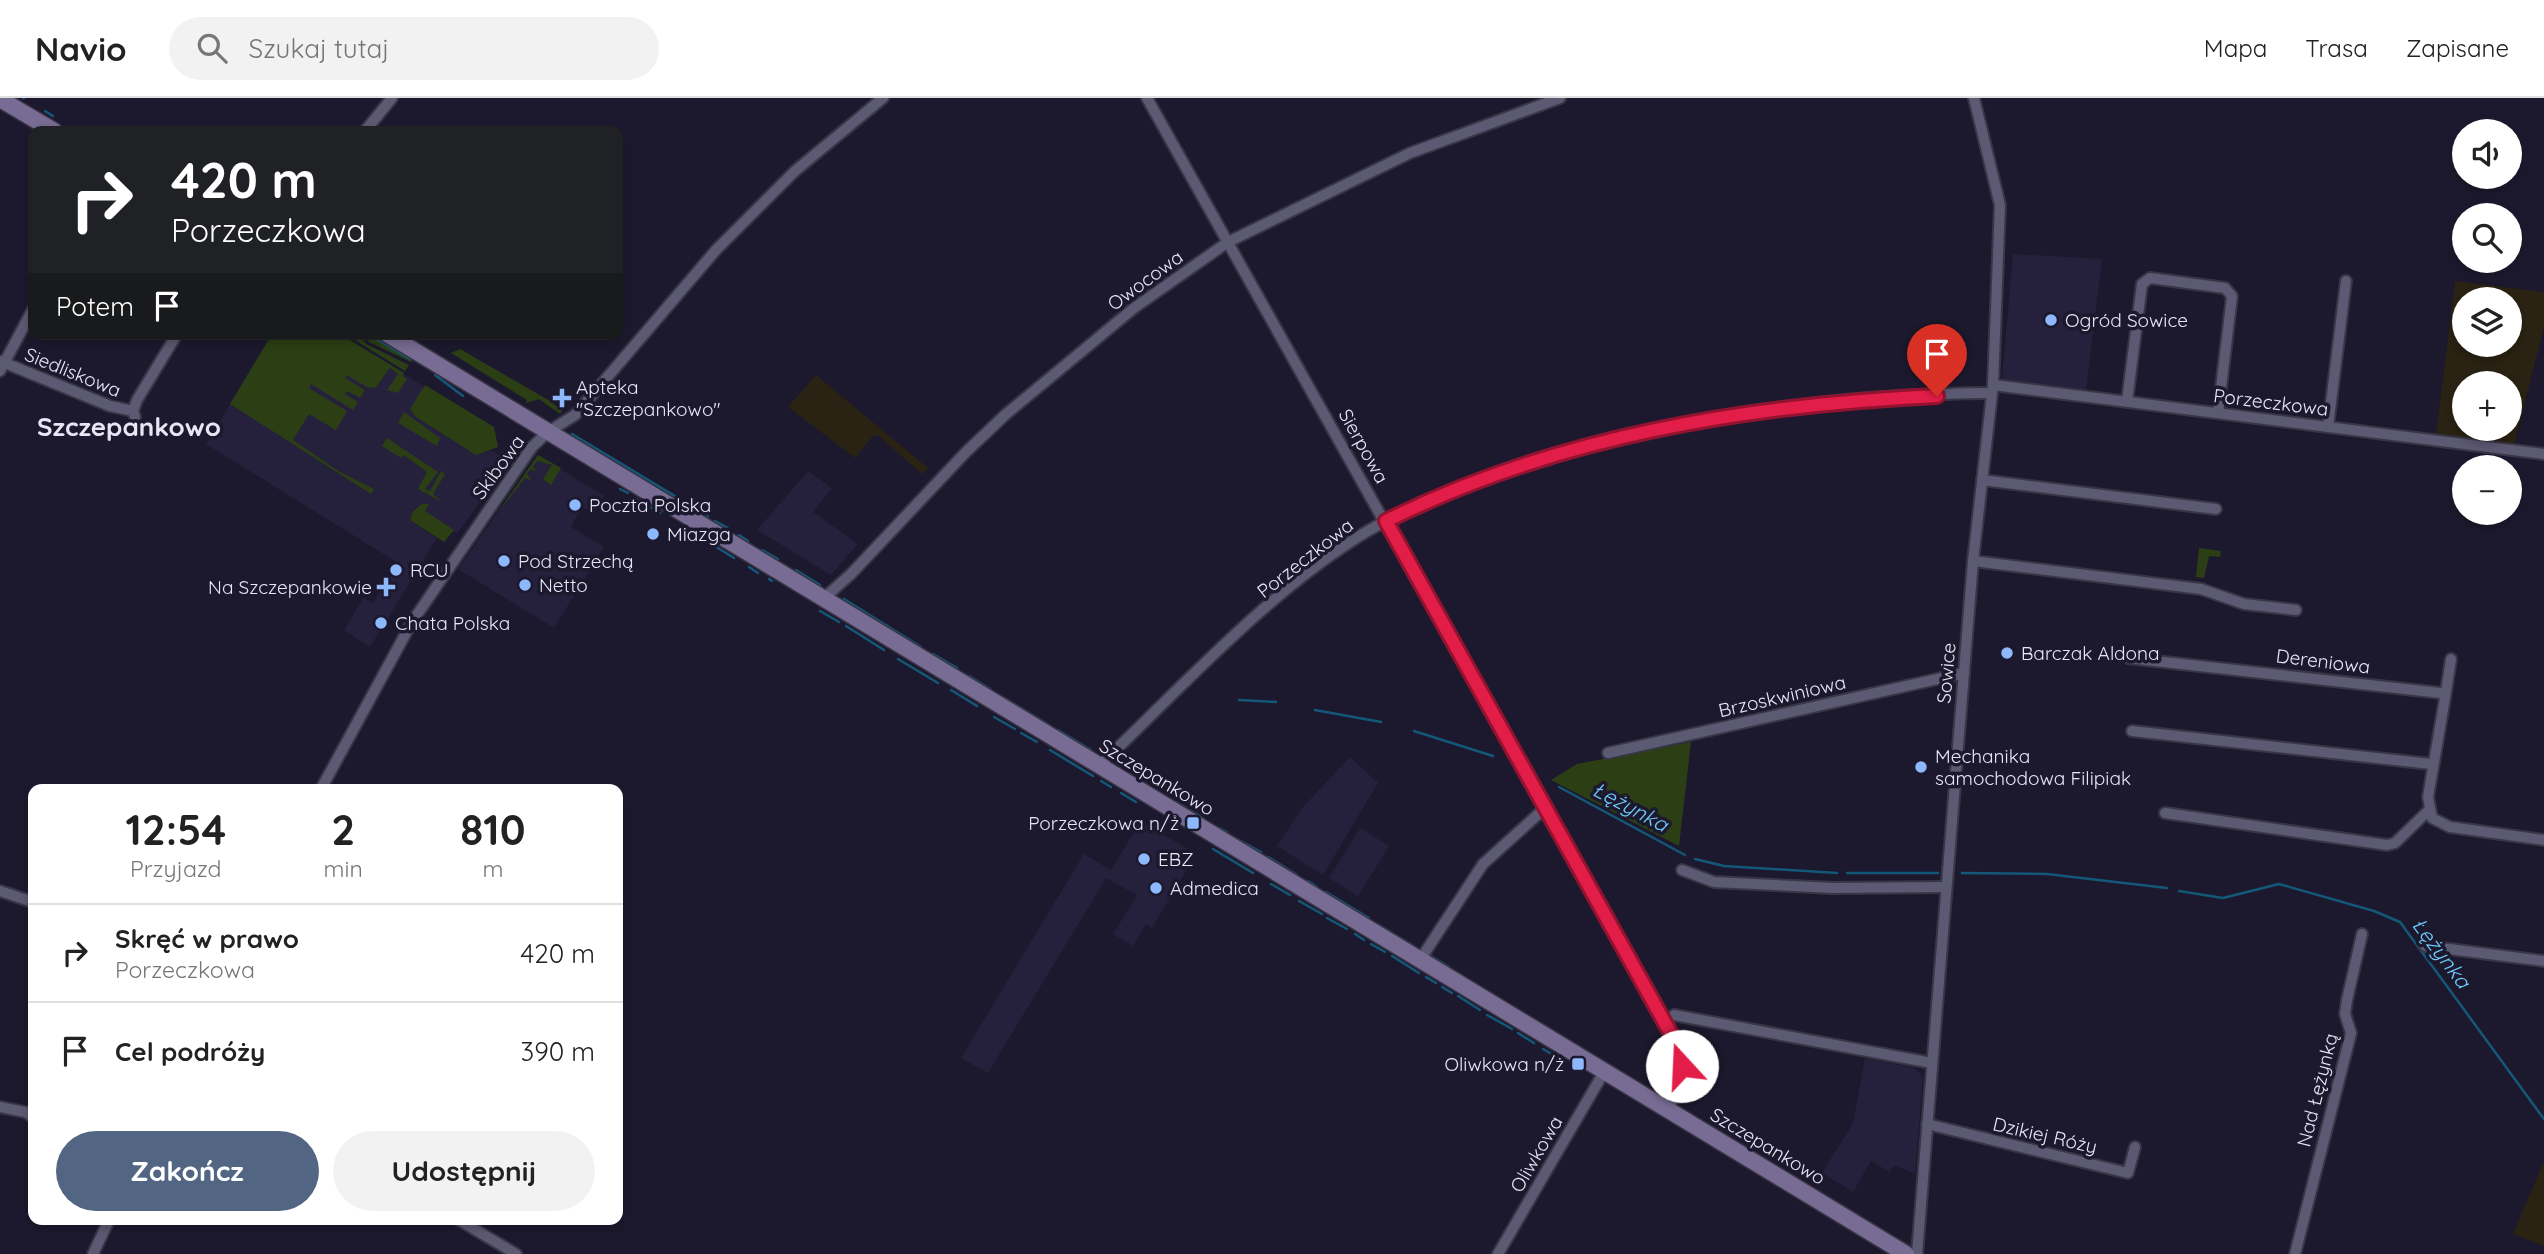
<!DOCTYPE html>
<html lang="pl">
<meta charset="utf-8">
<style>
body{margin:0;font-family:Quicksand,sans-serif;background:#f2f2f2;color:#222;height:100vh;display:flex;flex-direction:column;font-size:26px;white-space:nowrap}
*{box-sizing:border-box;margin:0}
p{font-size:23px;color:#767676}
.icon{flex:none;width:38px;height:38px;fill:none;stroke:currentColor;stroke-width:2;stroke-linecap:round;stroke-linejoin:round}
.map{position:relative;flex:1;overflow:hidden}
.side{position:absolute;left:28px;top:686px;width:595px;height:441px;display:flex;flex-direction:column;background:#fff;border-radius:14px;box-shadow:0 4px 10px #0003}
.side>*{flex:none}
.banner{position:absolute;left:28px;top:28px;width:595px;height:214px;border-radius:14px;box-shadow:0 4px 10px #0003;background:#202124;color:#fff;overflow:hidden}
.fabs{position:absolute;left:2452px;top:21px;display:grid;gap:14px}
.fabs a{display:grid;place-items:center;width:70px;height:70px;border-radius:50%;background:#fff;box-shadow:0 4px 10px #0003;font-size:35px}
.pin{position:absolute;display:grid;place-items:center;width:60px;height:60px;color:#fff;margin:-72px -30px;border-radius:50% 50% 50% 0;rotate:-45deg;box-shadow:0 0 7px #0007}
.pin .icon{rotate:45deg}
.me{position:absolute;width:77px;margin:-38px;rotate:340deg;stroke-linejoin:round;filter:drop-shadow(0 0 5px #0008)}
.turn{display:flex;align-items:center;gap:24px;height:147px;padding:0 28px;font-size:32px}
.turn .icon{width:91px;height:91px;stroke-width:2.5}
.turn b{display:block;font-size:49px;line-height:60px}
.then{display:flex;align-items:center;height:66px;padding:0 28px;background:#0003;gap:14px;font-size:26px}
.eta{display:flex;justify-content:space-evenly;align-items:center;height:119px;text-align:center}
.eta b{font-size:42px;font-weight:700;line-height:49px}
.primary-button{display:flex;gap:14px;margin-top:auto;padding:14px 28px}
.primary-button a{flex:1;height:80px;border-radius:42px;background:#526684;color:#fff;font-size:28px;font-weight:700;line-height:80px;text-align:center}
.primary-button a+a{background:#f2f2f2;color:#222}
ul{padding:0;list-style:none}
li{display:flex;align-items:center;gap:21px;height:98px;padding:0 28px;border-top:2px solid #e0e0e0}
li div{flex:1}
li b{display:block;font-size:26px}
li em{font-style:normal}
header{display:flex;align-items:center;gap:42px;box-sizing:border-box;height:98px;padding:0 35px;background:#fff;border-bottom:2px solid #e0e0e0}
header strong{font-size:33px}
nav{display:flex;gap:38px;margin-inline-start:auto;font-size:24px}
.search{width:490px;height:63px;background:#f2f2f2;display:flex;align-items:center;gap:18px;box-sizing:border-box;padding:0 24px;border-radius:38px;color:#767676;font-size:26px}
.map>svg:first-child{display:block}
.built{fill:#25203b}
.industrial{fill:#2a2212;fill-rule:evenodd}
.green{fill:#2c3f14}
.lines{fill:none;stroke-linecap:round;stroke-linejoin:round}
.stream{stroke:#135878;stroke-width:2.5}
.street-casing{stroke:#383646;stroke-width:14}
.secondary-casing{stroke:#383646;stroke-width:19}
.street{stroke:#5c5972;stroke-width:10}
.secondary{stroke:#796c94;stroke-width:16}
.route-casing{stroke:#92132f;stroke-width:18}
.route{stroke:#e11d48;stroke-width:12}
.poi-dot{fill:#8db9fc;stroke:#1c192e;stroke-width:2.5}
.labels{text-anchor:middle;stroke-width:7;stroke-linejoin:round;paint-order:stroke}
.street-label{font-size:19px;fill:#e7e6f5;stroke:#1c192e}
.poi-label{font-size:19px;fill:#e7e6f5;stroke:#1c192e;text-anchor:start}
.water-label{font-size:21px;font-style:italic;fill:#6ecbfc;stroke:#1c192e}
.district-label{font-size:26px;font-weight:bold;fill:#e7e6f5;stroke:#1c192e}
</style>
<header>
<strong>Navio</strong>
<div class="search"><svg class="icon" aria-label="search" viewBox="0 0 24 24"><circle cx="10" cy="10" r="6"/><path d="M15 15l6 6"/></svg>Szukaj tutaj</div>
<nav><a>Mapa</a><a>Trasa</a><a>Zapisane</a></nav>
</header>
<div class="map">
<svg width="2544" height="1156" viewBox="0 0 2544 1156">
<rect width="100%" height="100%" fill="#1c192e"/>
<g class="built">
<path d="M2013,156l89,5 -16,131 -84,-10z"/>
<path d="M272,236h66l154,94 -9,17 26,16 -52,73 -41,-27 -3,4 -3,9 27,18 -67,109 -26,-17 19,-32 10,5 25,-40 -192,-119z"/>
<path d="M538,357l66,41 -11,17 -11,-6 -11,20 33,20 -50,81 -96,-59z"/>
<path d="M808,373l24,17 -19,24 45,32 -27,31 -74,-45z"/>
<path d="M1350,659l28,26 -55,92 -46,-29 25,-38z"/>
<path d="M1141,723l55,33 -44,74 -6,-4 -13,22 -20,-12 24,-39 -31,-17 -118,195 -27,-15 123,-204 27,16z"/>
<path d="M1360,730l29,18 -31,50 -29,-18z"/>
<path d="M1865,960l50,10 8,10 -8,96 -20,-9 -6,7 -18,-11 -18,31 -31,-19 31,-50z"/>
</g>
<g class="industrial">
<path d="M2455,183l89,11v35l-30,118 -78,-11zM2464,201h46v46h-46zM2464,285h46v46h-46z"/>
<path d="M816,277l112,93 -6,6 -43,-38h-6l-18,22 -67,-51z"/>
<path d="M2544,1063v85l-31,-12z"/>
</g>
<g class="green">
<path d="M272,236h68l64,39 -1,3 4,3 -9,14 -11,-3 11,-16 -8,-6 -15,20 -8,-1 -21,-12 -1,3 20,12 -5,8 -13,-7 -2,3 13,8 -5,8 -42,-26 -2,4 38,23 -11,19 -27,-16 -16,26 47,32 34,17 -3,5 -141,-90z"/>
<path d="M345,236h11l12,11 41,20 -4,6z"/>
<path d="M361,236h18l33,20 1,5 -2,3 -42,-20z"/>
<path d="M460,251l90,52 12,10 -2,3 -21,-15 -13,4 1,-3 -76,-47z"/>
<path d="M425,287l69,42 4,20 -22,8 -60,-38 -6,-8z"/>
<path d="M404,314l36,26 -3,8 -39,-23z"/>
<path d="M387,340l51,34 -13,17 5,2 11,-20 4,3 -12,20 9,8 -24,-13 9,-17 -23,-17 -3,3 -19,-12z"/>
<path d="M538,357l23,13 -10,17 -8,-6 9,-14 -15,-4 -4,6 5,5 -7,-3 -4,5 5,7 -7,-3 -29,37z"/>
<path d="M422,406h7l-4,7 29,19 -10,12 -34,-22 3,-9z"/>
<path d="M2199,450l22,3 -1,6 -11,-1 -5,22 -8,-1z"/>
<path d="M1691,644l-12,104 -128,-66 26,-16z"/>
</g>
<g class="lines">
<g class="stream">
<path d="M23,0h1"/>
<path d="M45,13l8,5"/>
<path d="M71,29l6,4"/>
<path d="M368,236l42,25"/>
<path d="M435,277l28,21"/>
<path d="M572,336l136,82"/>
<path d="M620,391l8,4"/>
<path d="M635,400l3,2"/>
<path d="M647,407l13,8"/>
<path d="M715,423l13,7"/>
<path d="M694,435l40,25"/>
<path d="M739,437l9,6"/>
<path d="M762,452l16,9"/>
<path d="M749,469l9,6"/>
<path d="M796,472l24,15"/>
<path d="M769,481l3,2"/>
<path d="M844,501l77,48"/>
<path d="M820,513l19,11"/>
<path d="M846,528l38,24"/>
<path d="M933,556l24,14"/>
<path d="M898,561l40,24"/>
<path d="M969,578l21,13"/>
<path d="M951,592l26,16"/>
<path d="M1006,601l43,26"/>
<path d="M1239,602l37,2"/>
<path d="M1315,612l66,12"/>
<path d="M994,619l21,12"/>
<path d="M1058,632l33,20"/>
<path d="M1414,633l79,25"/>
<path d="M1021,635l16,9"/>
<path d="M1050,652l43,26"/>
<path d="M1115,668l53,32"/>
<path d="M1101,683l10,6"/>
<path d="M1559,689l126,68"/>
<path d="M1121,695l15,9"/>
<path d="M1176,704l27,16"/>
<path d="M1211,726l16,8"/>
<path d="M1235,740l26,14"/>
<path d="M1213,751l40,24"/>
<path d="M1268,759l29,18"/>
<path d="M1695,761l29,7 113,7"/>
<path d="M1847,775h91"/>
<path d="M1962,775l85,1 120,14"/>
<path d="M1308,783l9,6"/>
<path d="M1271,786l19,11"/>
<path d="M2179,793l44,7 56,-14 95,27 26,11 144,197"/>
<path d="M1326,794l43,26"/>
<path d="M1299,803l23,13"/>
<path d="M1327,820l20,11"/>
<path d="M1377,826l40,24"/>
<path d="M1355,836l9,6"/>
<path d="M1371,846l14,8"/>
<path d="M1392,858l27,17"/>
<path d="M1431,858l18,11"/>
<path d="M1426,879l10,6"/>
<path d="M1442,889l10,6"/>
<path d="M1458,898l22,14"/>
<path d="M1487,917l25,14"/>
<path d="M1518,935l16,10"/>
<path d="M1543,951l20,12"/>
</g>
<defs>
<g id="street">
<path d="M1147,0l528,943c10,27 7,45 -8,69"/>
<path d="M365,33l27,-33"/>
<path d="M0,263l110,45 23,5"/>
<path d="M0,273l33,-62"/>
<path d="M1993,287l551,69"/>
<path d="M2127,303l15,-117 8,-6 75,10 7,8 -14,117"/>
<path d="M135,319l-2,-6 4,-11 40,-66"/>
<path d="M2328,329l18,-146"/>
<path d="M1982,382l234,29"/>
<path d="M1973,463l228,28 43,15 52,6"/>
<path d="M823,501l28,-25 115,-122 39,-37 129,-107 94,-66 182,-89 150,-55"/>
<path d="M2128,560l313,35 4,5 -17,99 4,21 18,9 94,13"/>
<path d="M2445,600l6,-39"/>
<path d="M2132,633l299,33"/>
<path d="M1608,655l356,-80"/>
<path d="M1099,668c82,-78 171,-176 267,-234 35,-21 73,-36 111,-50 163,-62 342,-88 515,-89"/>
<path d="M321,691l91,-167 120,-175 16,-15 27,-17 141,-165 79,-79 88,-73"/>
<path d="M2165,715l222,32 8,-2 34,-33"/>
<path d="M1682,772l32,12 119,6 113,-1"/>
<path d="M0,793l33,11"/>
<path d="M2425,848l119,15"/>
<path d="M1420,862l63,-96 62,-56"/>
<path d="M1674,917l258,48"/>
<path d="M0,1009l25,5 8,5"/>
<path d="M1927,1026l201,49 7,-26"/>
<path d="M459,1122l57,34"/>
<path d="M93,1156l16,-34"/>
<path d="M1498,1156l106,-182"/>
<path d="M1917,1156l56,-693 20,-176 7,-180 -26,-107"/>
<path d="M2295,1156l56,-221 -6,-19 2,-14 15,-66"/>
</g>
<g id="secondary">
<path d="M0,1l54,32"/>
<path d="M387,236l1519,920"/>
</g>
</defs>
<use href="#street" class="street-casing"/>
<use href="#secondary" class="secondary-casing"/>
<use href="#street" class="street"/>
<use href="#secondary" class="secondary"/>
</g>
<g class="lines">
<defs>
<path id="route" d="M1682,968l-7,-25 -289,-520c171,-85 362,-116 551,-125"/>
</defs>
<use href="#route" class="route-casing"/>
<use href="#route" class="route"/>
</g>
<g class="poi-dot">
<circle cx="2051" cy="222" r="7"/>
<path d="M558.5 289.5h7v7h7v7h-7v7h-7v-7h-7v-7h7z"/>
<circle cx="575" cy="407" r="7"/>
<circle cx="653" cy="436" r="7"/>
<circle cx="504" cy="463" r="7"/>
<circle cx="396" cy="472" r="7"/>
<circle cx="525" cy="487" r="7"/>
<path d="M382.5 478.5h7v7h7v7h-7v7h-7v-7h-7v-7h7z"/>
<circle cx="381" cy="525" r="7"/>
<circle cx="2007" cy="555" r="7"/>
<circle cx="1921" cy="669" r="7"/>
<rect x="1186" y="718" width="14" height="14" rx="3.5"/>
<circle cx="1144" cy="761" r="7"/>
<circle cx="1156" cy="790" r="7"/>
<rect x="1571" y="959" width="14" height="14" rx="3.5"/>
</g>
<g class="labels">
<g class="street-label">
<text transform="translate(1145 182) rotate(-36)" y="7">Owocowa</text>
<text transform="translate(73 274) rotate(22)" y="7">Siedliskowa</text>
<text transform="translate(2271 304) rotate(7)" y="7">Porzeczkowa</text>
<text transform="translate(1364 348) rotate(61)" y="7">Sierpowa</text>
<text transform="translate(498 369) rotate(-54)" y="7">Skibowa</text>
<text transform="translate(1305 460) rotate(-38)" y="7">Porzeczkowa</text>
<text transform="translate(2323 563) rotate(7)" y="7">Dereniowa</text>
<text transform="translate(1946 575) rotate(-85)" y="7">Sowice</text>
<text transform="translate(1782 598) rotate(-13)" y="7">Brzoskwiniowa</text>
<text transform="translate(1157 679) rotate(31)" y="7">Szczepankowo</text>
<text transform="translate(2317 992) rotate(-76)" y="7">Nad Łężynką</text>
<text transform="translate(2045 1037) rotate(13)" y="7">Dzikiej Róży</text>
<text transform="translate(1768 1048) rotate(31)" y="7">Szczepankowo</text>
<text transform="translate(1536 1056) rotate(-60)" y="7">Oliwkowa</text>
</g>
<g class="poi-label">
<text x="2065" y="229">Ogród Sowice</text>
<text x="576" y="296">Apteka<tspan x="576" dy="22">"Szczepankowo"</tspan></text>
<text x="589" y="414">Poczta Polska</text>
<text x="667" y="443">Miazga</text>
<text x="518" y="470">Pod Strzechą</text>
<text x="410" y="479">RCU</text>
<text x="539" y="494">Netto</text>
<text x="372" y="496" text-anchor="end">Na Szczepankowie</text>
<text x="395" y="532">Chata Polska</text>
<text x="2021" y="562">Barczak Aldona</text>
<text x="1935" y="665">Mechanika<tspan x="1935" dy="22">samochodowa Filipiak</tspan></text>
<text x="1179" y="732" text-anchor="end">Porzeczkowa n/ż</text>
<text x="1158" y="768">EBZ</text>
<text x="1170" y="797">Admedica</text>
<text x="1564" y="973" text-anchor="end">Oliwkowa n/ż</text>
</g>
<g class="water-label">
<text transform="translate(1630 709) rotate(28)" y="7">Łężynka</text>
<text transform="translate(2441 855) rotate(53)" y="7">Łężynka</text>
</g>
<g class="district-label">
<text x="129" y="338">Szczepankowo</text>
</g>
</g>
</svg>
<div class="fabs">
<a><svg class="icon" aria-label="sound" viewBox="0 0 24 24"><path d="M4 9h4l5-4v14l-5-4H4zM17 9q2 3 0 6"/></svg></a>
<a><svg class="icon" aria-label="search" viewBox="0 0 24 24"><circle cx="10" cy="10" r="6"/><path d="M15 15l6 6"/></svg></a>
<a><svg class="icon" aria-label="layers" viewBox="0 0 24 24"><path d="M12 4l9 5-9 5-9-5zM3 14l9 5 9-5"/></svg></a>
<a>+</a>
<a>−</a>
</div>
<div class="pin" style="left:1937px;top:298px;background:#d93025"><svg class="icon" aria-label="arrive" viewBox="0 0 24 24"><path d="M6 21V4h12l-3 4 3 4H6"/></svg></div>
<svg class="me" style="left:1682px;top:968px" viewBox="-20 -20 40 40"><circle r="19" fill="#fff"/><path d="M0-13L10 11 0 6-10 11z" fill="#e11d48"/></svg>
<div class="banner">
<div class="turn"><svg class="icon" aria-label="right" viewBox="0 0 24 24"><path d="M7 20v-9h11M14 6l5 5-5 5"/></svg><div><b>420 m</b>Porzeczkowa</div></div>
<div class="then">Potem<svg class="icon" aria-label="arrive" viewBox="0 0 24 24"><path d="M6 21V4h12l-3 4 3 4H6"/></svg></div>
</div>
<section class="side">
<div class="eta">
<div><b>12:54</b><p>Przyjazd</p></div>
<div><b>2</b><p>min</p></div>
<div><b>810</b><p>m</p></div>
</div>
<ul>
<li><svg class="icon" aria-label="right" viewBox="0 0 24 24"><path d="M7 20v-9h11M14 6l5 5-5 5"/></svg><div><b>Skręć w prawo</b><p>Porzeczkowa</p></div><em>420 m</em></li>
<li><svg class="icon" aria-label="arrive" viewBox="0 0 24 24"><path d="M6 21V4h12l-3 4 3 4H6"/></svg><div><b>Cel podróży</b></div><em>390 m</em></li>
</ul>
<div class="primary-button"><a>Zakończ</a><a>Udostępnij</a></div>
</section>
</div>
